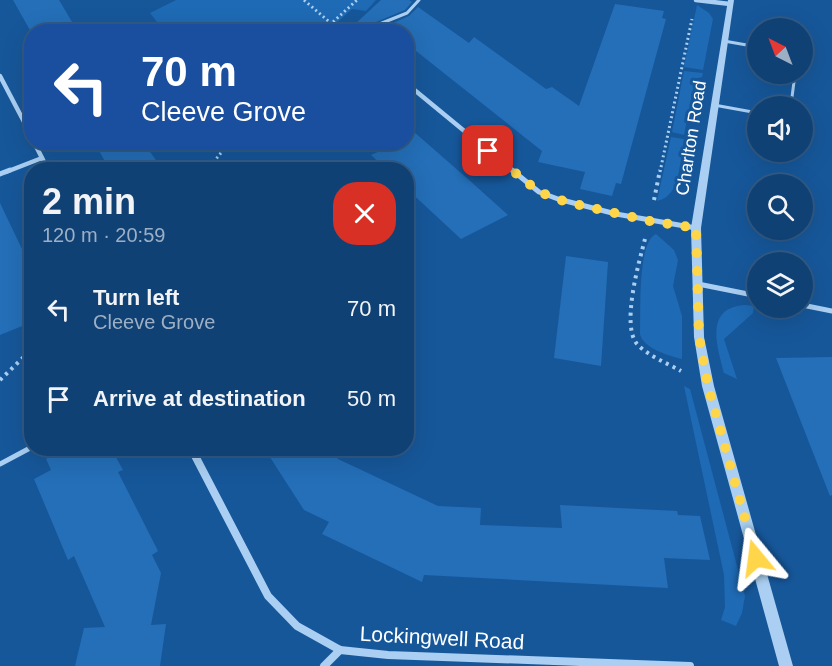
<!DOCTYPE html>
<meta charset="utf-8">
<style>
body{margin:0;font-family:Helvetica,sans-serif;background:#194879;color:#f1f3f6;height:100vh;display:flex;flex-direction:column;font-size:22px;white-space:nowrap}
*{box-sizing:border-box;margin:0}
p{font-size:20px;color:#9cafc5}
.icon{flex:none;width:33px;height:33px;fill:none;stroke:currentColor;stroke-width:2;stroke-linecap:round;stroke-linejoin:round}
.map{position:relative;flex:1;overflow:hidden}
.drawer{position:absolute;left:24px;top:162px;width:390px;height:294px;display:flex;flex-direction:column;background:#104174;border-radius:24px;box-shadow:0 6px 24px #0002,0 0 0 2px #305a86}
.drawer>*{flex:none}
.top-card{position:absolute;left:24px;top:24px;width:390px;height:126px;border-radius:24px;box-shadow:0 6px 24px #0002,0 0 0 2px #305a86;background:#1a4fa0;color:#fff;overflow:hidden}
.needle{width:39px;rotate:318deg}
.buttons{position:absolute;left:747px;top:18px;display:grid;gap:12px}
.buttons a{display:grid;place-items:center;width:66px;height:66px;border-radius:50%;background:#104174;box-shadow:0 6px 24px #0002,0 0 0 2px #305a86;font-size:30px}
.pin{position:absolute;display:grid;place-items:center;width:51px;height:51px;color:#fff;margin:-26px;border-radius:12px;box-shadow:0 3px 9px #0006}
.me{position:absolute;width:66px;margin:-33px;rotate:344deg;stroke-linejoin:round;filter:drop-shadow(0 0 4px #0008)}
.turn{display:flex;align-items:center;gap:21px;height:126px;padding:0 18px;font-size:27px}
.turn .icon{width:78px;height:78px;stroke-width:2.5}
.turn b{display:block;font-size:42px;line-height:51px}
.round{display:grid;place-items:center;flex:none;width:63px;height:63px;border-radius:24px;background:#194879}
.summary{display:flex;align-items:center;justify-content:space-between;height:102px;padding:0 18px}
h1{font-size:36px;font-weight:700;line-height:45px}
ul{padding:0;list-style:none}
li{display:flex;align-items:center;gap:18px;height:90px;padding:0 18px}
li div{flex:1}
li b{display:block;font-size:22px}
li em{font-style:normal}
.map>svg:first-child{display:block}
.green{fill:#1e6ab4}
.building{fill:#246fb8}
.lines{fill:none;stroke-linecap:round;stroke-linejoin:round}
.path-far1{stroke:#aacff2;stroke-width:3;stroke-dasharray:2 3;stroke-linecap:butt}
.path{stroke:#aacff2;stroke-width:4;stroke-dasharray:3 4.5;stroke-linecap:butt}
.service-far1{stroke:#aacff2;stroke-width:3}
.service{stroke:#aacff2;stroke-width:5}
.minor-far2{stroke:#aacff2;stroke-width:4.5}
.minor-far1{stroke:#aacff2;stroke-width:5}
.minor{stroke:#aacff2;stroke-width:8}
.tertiary{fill:#aacff2;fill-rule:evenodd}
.route{stroke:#ffd54a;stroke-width:10;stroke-dasharray:0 18}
.labels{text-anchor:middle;stroke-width:6;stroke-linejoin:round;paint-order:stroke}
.street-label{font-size:18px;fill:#fff;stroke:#16579a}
.near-street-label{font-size:21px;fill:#fff;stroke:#16579a}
</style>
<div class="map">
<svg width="832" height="666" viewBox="0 0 832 666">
<rect width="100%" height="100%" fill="#16579a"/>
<g class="green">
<path d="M176,0h200l-10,11 -14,-2 -20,18 5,4h-173l-14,-18z"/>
<path d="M697,5l12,8 4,6 -10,51 -19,-3z"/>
<path d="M684,71l19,2 -1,4 -7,2 -11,56 -12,-3z"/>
<path d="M671,137l13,2c-4,20 -3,58 -27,62z"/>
<path d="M656,234l18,16 4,10 -5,26 9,30v43c-13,-3 -39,-11 -42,-25 1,-20 -3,-92 16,-100z"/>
<path d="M746,305l8,1 -1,7 -29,26 13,40 -13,-6c-7,-28 -20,-66 22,-68z"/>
<path d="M684,386l6,3 55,207 -3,17 -6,13 -15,-6 4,-13 -1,-32z"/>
</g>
<g class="building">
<path d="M13,0h46l19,32h-47z"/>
<path d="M381,0h28l3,2 -7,8 -29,12 -7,6 -14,-4z"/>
<path d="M615,4l49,7 -2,7 4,1 -45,165 -5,-1 -4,13 -32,-7 5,-17 -47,-10 4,-11 -136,-108v-11l-29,-2 32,-14 9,-9 51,36 5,-6 72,52 6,-2 27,19z"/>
<path d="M406,125l63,55 39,35 -47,24 -55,-51v-18h-19l-16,-15 29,-13h6z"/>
<path d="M94,142h49l20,28h-53z"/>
<path d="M0,203l32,67v52l-32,13z"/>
<path d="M566,256l42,6 -7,104 -47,-8z"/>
<path d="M832,357v138l-2,1 -54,-138z"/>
<path d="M66,448h45l12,22 -5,2 40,79 -6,4 9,18 -10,52 15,-1 -6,42h-85l9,-38 21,-1 -31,-71 -6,4 -34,-81 17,-9 -5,-11z"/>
<path d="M264,448h66l8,11 100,47 43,2 -1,17 82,3 -2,-23 117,6 1,4 22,1 10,44 -46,-2 4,30 -244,-13 -2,7 -100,-48 7,-12 -25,-12z"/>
</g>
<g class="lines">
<g class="path-far1">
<path d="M304,0l37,32"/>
<path d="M322,32l35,-32"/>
<path d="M207,170l23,-28"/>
<path d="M660,172l32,-153"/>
</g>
<g class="path">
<path d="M654,200l6,-30"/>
<path d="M645,239c-6,23 -24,86 -8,105 11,12 30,19 44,27"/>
<path d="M0,380l32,-31"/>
</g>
<g class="service-far1">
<path d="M371,32l6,-7 30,-12 12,-13"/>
<path d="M724,41l34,6"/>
<path d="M714,105l44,8"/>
<path d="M788,106l4,-9 3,-23"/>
</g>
<path class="service" d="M0,464l32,-17"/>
<g class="minor-far2">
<path d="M696,0l34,4"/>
<path d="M0,76l32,61"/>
<path d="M406,83l108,89"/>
<path d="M34,142l14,28"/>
<path d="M6,172l36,-14"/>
</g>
<g class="minor-far1">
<path d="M512,170l27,22 19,7 58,15 80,14"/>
<path d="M0,174l10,-4"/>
<path d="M698,284l60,12"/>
<path d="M802,305l30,6"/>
</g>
<g class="minor">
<path d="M191,448l77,148 29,30 43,24 48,5 302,11"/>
<path d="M324,666l16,-16"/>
</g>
<path class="tertiary" d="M728,0h6l-33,228 3,109 10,49 79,280h-14l-77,-280 -8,-49 -3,-109z"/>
</g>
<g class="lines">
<path class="route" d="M488,151l51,41 27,10 84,19 46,7 3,109 9,49 48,172"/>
</g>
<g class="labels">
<g class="street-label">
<text transform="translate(691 138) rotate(-81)" y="6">Charlton Road</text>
</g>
<g class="near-street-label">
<text transform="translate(442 638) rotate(3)" y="7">Lockingwell Road</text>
</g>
</g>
</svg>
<div class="buttons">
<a><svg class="needle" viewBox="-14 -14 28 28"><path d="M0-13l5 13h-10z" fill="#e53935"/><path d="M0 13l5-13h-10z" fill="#9cafc5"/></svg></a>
<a><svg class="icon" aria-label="sound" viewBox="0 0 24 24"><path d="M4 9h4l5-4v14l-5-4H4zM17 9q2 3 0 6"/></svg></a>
<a><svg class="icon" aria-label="search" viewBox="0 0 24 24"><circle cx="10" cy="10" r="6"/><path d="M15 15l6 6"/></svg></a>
<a><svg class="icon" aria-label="layers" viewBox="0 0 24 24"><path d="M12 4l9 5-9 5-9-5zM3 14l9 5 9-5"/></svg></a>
</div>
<div class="pin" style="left:488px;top:151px;background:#d93025"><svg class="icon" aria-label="arrive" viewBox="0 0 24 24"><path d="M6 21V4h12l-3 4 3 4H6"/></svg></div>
<svg class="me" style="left:756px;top:558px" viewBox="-20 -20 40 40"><path d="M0-17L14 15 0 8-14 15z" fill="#ffd54a" stroke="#fff" stroke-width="4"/></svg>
<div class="top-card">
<div class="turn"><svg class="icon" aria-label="left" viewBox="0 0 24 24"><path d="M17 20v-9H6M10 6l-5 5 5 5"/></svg><div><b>70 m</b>Cleeve Grove</div></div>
</div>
<section class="drawer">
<div class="summary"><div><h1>2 min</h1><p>120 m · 20:59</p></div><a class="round" style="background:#d93025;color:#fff"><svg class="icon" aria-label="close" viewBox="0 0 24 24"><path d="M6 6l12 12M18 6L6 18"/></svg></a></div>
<ul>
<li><svg class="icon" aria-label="left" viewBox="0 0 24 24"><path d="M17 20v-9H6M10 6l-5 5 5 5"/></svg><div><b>Turn left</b><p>Cleeve Grove</p></div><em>70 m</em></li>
<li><svg class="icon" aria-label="arrive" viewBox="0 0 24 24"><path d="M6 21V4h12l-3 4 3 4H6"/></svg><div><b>Arrive at destination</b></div><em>50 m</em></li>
</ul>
</section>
</div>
